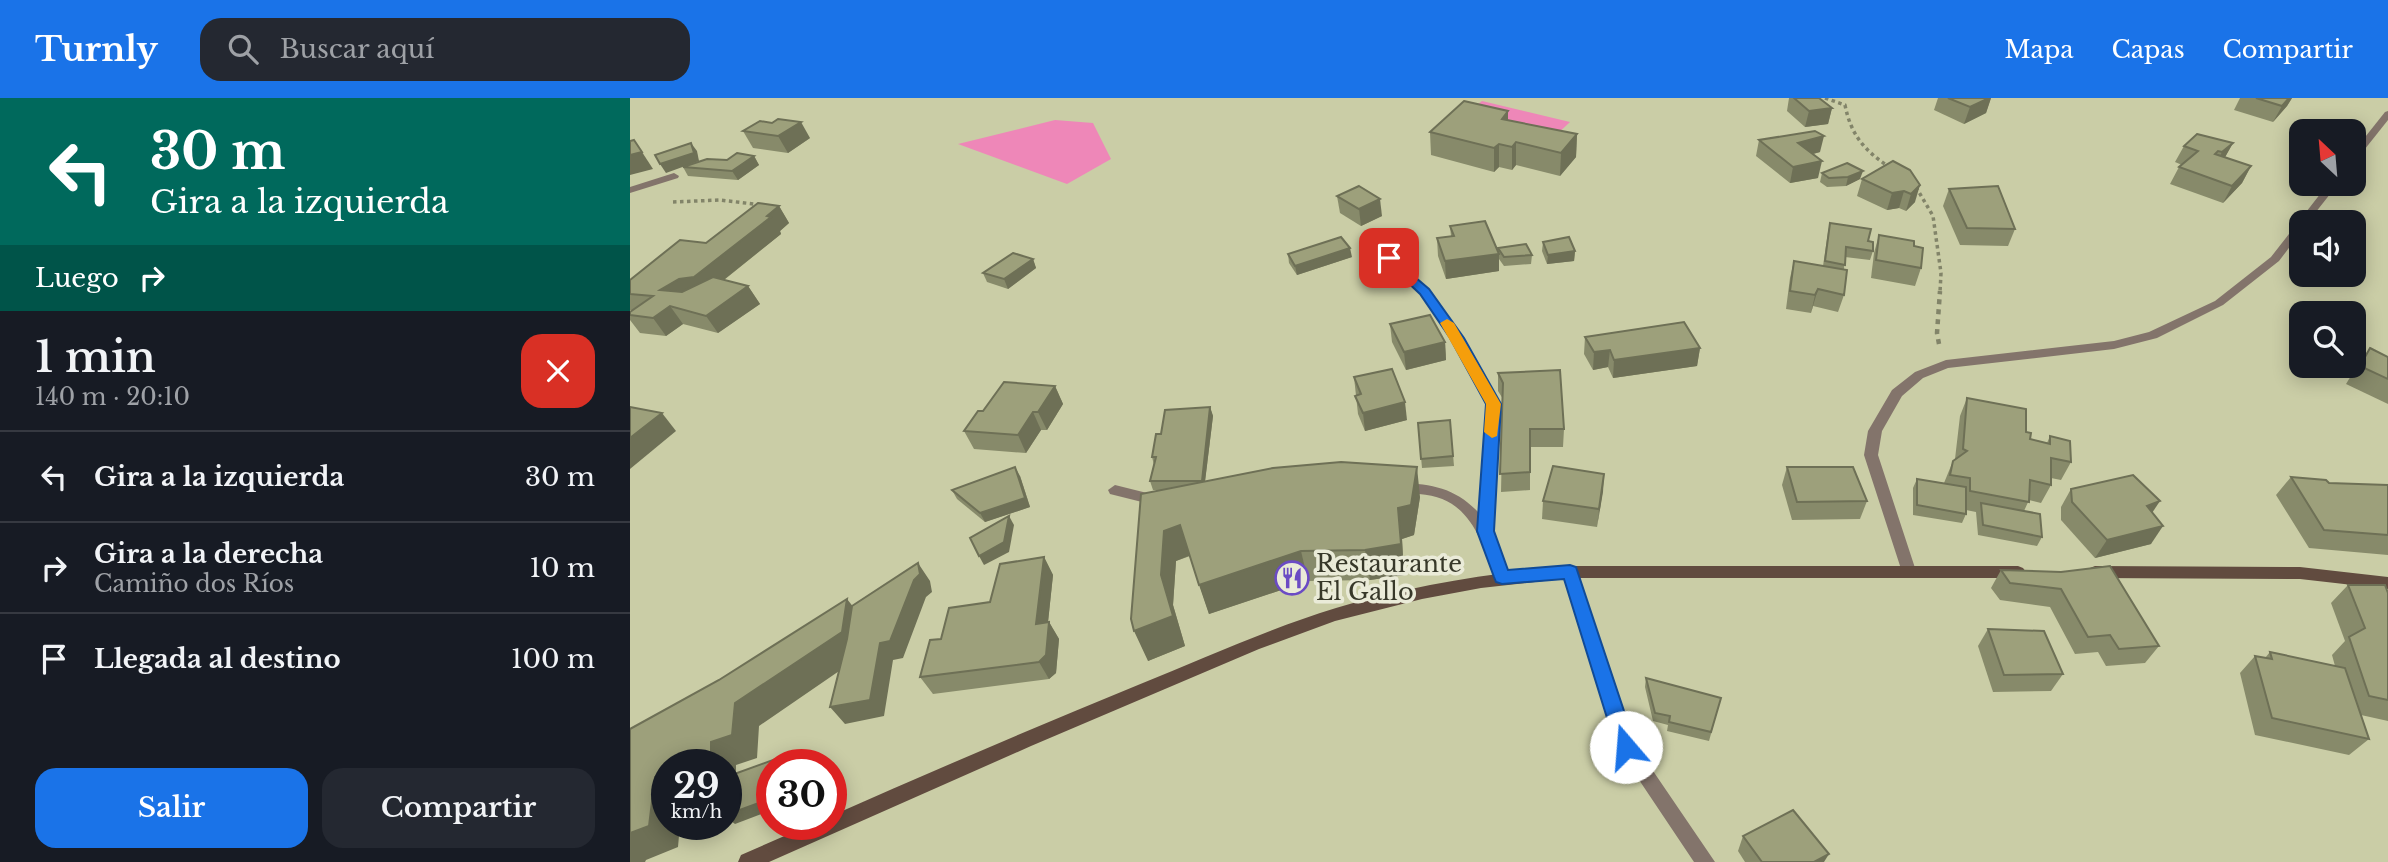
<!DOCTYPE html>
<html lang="es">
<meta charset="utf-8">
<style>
body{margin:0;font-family:"Libre Baskerville",serif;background:#242831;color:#f1f3f6;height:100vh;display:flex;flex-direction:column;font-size:26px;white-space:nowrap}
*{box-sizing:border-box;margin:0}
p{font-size:23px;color:#9ea1a6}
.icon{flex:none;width:38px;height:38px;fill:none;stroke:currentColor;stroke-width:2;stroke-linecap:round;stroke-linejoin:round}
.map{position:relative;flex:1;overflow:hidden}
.panel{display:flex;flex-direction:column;background:#171b24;width:630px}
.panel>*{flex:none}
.banner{background:#00695c;color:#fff;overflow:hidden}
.needle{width:46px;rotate:334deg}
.controls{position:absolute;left:1659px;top:21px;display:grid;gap:14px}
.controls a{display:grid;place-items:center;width:77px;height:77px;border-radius:14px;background:#171b24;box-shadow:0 4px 18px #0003;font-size:35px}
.speed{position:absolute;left:21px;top:651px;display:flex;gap:14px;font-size:35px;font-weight:700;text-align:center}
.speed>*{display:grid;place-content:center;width:91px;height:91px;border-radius:50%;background:#171b24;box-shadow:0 4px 18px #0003;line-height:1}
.speed small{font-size:18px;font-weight:400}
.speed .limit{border:10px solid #d22;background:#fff;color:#111}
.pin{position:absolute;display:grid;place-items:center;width:60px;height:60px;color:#fff;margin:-30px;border-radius:14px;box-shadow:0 4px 10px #0006}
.me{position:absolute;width:77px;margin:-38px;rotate:342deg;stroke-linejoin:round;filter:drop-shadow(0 0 5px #0008)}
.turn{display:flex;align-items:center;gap:24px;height:147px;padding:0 35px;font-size:32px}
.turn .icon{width:91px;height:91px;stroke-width:2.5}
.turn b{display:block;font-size:49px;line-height:60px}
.then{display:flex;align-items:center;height:66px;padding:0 35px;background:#0003;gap:14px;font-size:26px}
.round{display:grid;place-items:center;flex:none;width:74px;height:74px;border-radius:21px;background:#242831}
.overview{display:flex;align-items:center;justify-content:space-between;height:119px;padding:0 35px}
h1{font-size:42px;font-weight:600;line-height:52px}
.primary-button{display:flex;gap:14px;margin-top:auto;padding:14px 35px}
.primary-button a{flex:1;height:80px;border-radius:21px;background:#1a73e8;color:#fff;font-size:28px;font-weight:600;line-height:80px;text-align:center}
.primary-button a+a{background:#242831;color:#f1f3f6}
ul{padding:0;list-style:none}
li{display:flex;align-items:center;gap:21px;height:91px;padding:0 35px;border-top:2px solid #363941}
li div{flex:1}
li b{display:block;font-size:26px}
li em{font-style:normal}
header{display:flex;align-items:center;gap:42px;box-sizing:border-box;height:98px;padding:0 35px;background:#1a73e8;color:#fff}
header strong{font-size:33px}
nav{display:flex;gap:38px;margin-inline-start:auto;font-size:24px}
.search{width:490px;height:63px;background:#242831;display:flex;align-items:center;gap:18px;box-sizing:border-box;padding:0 24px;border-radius:21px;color:#9ea1a6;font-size:26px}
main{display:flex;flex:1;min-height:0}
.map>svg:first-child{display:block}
.green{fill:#ee87b8}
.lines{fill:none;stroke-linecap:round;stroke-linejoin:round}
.path-far1{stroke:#828469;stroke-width:3.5;stroke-dasharray:3.5 3.5;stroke-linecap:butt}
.path{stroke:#828469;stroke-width:4.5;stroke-dasharray:5 5;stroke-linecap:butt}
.minor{fill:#83746b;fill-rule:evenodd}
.tertiary{fill:#83746b;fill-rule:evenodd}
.secondary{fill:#614b3f;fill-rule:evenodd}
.wall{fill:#878a6a}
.shaded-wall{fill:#6e7056}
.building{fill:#9da07b;stroke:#6e7056;stroke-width:2}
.route{fill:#1a73e8;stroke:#114b97;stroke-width:2}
.slow{fill:#f59e0b}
.labels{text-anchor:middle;stroke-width:7;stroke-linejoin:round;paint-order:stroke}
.poi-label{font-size:24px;fill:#373829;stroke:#eaebd8;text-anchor:start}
</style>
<header>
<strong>Turnly</strong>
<div class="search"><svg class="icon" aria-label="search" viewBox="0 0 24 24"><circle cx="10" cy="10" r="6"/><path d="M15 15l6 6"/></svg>Buscar aquí</div>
<nav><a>Mapa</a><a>Capas</a><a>Compartir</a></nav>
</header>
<main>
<section class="panel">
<div class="banner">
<div class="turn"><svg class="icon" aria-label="left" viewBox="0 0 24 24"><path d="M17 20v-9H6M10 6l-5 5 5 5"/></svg><div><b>30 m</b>Gira a la izquierda</div></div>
<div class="then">Luego<svg class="icon" aria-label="right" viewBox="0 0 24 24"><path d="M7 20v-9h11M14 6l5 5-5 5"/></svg></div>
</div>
<div class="overview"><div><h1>1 min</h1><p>140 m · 20:10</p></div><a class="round" style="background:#d93025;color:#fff"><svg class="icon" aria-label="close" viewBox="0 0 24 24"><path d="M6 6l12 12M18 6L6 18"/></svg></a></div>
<ul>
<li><svg class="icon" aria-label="left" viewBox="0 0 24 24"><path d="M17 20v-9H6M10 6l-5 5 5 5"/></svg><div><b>Gira a la izquierda</b></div><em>30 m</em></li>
<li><svg class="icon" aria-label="right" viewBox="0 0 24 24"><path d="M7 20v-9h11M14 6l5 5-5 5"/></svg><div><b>Gira a la derecha</b><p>Camiño dos Ríos</p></div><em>10 m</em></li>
<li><svg class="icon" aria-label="arrive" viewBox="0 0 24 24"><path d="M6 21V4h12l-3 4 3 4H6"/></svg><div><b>Llegada al destino</b></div><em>100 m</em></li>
</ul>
<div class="primary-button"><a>Salir</a><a>Compartir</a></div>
</section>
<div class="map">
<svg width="1758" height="764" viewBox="0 0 1758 764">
<rect width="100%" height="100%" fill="#cacda6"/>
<g class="green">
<path d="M852,3l88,21 -17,16 -89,-22z"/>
<path d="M425,22l38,3 18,36 -44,25 -109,-40z"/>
</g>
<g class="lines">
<g class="path-far1">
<path d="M1195,0l20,7c6,30 19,45 44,62"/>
<path d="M1286,89l17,29 8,57 -1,19"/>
<path d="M43,104l47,-2 42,5"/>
</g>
<path class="path" d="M1309,246l-2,-11 3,-42"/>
<g class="minor">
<path d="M44,75l5,3 -1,2 -48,15v-6z"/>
<path d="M761,133l4,1v4l-17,7 51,47 34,48 36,66 -6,127 17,46 -3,4 -5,2 -5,-2 -3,-4c-13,-40 -26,-80 -75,-83 -9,-1 -19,1 -25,-6l7,-5c33,1 56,6 79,31l7,-110 -36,-66 -30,-44 -55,-52z"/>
<path d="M485,387l48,12 2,4 -7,5 -48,-12 -2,-4z"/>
<path d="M940,468l5,2 3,4 56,171 81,119h-21l-77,-115 -55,-175 3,-4z"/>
</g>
<g class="tertiary">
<path d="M1758,13v9l-31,39 -3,1v-9l31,-39z"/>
<path d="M1698,86h10l-30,38h-7v10l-22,29 -56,44 -66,33 -43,11 -166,19 -25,10 -21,18 -20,35 -4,24 38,116 -3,4h-10l-39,-120 4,-24 24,-41 23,-18 31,-12 168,-19 35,-9 66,-31 56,-44z"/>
</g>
<g class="secondary">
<path d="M940,468h448l5,2 3,4 -3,4 -5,2h-448l-89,10 -59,11 -87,22 -76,28 -228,97 -262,116h-31l3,-7 71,-31h19v-8c102,-45 204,-89 307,-131 66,-27 130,-56 198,-77 76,-23 155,-35 234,-42z"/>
<path d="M1465,468l205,1 88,10v12l-88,-10 -205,-1 -5,-2 -3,-4 3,-4z"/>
</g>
</g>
<g class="wall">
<path d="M1159,0h30l13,10 -4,16 -23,3 -18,-16z"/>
<path d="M1308,0h53l-5,15 -22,11 -30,-14z"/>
<path d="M1610,0h52l-5,8 -14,16 -39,-12z"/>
<path d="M878,22l69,14 -1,23 -16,19 -44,-11 -4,5 -13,-3 -5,5 -63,-17 -1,-23z"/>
<path d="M113,33l67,7 -22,15 -35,-5z"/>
<path d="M1129,42l61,12 -7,2 5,24 -28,5 -34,-27z"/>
<path d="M1603,45l-8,14 26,9 -9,17 -19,20 -53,-19 9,-17 3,-2 -7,-3 9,-16z"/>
<path d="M124,58l5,9 -21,15 -50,-4 -5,-9z"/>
<path d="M1280,72l5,32 -9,9 -7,-3 -12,2 -30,-14 5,-17z"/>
<path d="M1192,75l38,6 -14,7 -19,1 -7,-5z"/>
<path d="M1319,91l66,40 -7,17 -48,-1 -17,-39z"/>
<path d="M707,98l45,20 -21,10 -21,-13z"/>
<path d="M149,108l10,17 -9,8 1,3 -57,46 24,6 12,18 -42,29 -35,-9 -17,12 -26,-3 -10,-13v-8l3,-2h-3v-16l76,-51z"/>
<path d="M1200,125l38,18 5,10 -3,9 -25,-3 -1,12v26l-6,17 -25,-6 -2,7 -25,-4 4,-31 4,-17 29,5 5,-34z"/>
<path d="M820,128l48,25v-3l34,7 -1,9 -27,2 -5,-7v12l-53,8 -8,-23 -1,-18 14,-2z"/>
<path d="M1249,137l35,11 7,22 -6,18 -44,-8 3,-25z"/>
<path d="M913,144l32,9 -1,10 -27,3 -5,-13z"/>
<path d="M658,156l64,3 -55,18 -8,-12z"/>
<path d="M403,161l3,9 -28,21 -21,-7 -4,-9z"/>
<path d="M760,226l55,18 1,18 -40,10 -14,-28z"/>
<path d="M955,239l115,11 -3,18 -84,12 -5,-11 -15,3 -9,-16z"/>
<path d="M1740,250l18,9v47l-42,-20 11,-18z"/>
<path d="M868,275l66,56 -1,18h-33v43l-29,2 2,-93 -5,-8z"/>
<path d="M724,279l53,43 -42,11 -7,-17z"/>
<path d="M425,288l8,18 -16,26h-6l-15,23 -52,-4 -10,-18 19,-20z"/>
<path d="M1337,300l59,34 4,7 17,4 3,-7 21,26 -10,18 -10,-2v7l-10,18 -12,-3 -5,11 18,26 -5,9 -59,-11 -2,-23 -10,-2v4l-4,9 -49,-8v-27l4,-9 27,4 9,-22 2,-2 5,-43z"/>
<path d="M580,309l3,9 -8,65 215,16 -6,38 -12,4 2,36 -34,5 -62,1 -99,33 -19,-58 -14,5 -3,44 12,41 -37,15 10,-171h-5l-3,-9 4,-16 -2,-8z"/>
<path d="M820,322l4,46 -32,2 -4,-45z"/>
<path d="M1157,369l80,34 -7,18 -68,1 -10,-35z"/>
<path d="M974,376l-7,53 -55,-8 1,-18z"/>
<path d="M390,378l10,31 -45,15 -28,-23 -5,-9z"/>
<path d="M1661,379l38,6 59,2v70l-79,-7 -33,-53z"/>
<path d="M1441,391l81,24 -1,31 -56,14 -34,-38v-13z"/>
<path d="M414,459l9,18 -5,47h1l10,17 -3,34 -7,6 -116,15 -13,-17 21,-38 49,-37z"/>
<path d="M1371,472l60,2 98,74 -14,17 -39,3 -8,-14 -23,2 -25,-47 -50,-7 -9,-12z"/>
<path d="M1718,487l40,8v128l-27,-6 8,24 -20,16 -94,-20 -15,-62 15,-17 10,2 5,-6 65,14 -3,-11 13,-14 -14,-38z"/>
<path d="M1358,531l75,45 -12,17 -58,1 -15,-46z"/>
<path d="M1016,580l75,20 -12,43 -42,-10 1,-6 -15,-4 -8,-34z"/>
<path d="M1113,738l81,26h-79l-7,-11z"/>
</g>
<g class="shaded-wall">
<path d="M1359,0h2l-5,15 -22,11 6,-17z"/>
<path d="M1659,0h3l-5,8 -14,16 9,-16z"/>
<path d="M1202,10l-4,16 -23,3 4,-16z"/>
<path d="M878,13v23l-6,-15z"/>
<path d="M171,24l9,16 -22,15 -10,-17z"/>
<path d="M947,36l-1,23 -16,19 1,-23z"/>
<path d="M1194,38l-4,16 -26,7 4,-16z"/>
<path d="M886,44v23l-4,5v-23z"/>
<path d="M61,45l6,8 2,10 -33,12 -6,-9z"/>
<path d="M1603,45l-9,16 -11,10 9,-17z"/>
<path d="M869,46v23l-5,5v-24z"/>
<path d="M12,54l11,17 -23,6v-20z"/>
<path d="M124,58l5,9 -21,15 -6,-9z"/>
<path d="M1192,63l-4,17 -28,5 3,-16z"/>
<path d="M1621,68l-9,17 -19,20 9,-17z"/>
<path d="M1233,73l-3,8 -14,7 2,-9z"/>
<path d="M1290,87l-5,17 -9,9 5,-17z"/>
<path d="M1274,93l-5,17 -12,2 5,-17z"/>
<path d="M750,101l2,17 -21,10 -2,-17z"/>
<path d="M149,108l10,17 -9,8 1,3 -75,60 -14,3 -19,11 -13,-18 107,-74z"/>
<path d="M720,150l2,9 -55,18 -2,-9z"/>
<path d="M945,153l-1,10 -27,3 1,-9z"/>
<path d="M869,156v17l-53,8 -1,-18z"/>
<path d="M403,161l3,9 -28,21 -4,-10z"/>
<path d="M118,188l12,18 -42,29 -12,-17z"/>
<path d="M1188,191l-5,17 -2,7 4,-18z"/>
<path d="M40,208l13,18 -17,12 -13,-18z"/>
<path d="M815,244l1,18 -40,10 -2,-18z"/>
<path d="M1070,250l-3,18 -84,12 1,-18z"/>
<path d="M980,252l-2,17 -15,3 1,-18z"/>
<path d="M425,288l8,18 -16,26 -9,-18z"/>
<path d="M775,304l2,18 -42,11 -2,-18z"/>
<path d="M580,309l3,9 -9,74 -2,-9z"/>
<path d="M403,314l8,18 -15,23 -8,-18z"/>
<path d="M32,315l14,18 -46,38v-31z"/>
<path d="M385,369l5,9 10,31 -45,15 -5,-9z"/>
<path d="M787,369l3,30 -6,38 -12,4 2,36 -34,5 -5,-30z"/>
<path d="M974,376l-1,18 -6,35 2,-18z"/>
<path d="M1530,403l-12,18 -1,-13z"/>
<path d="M379,418l5,9 -5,27 -25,13 -5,-9z"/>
<path d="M550,427l11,30 -15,6 -3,44 12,41 -37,15 -14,-30 27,-56 3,-44z"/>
<path d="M1533,428l-12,18 -56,14 12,-18z"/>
<path d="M671,453l7,30 -99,33 -10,-29z"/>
<path d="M414,459l9,18 -7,66 -10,-17z"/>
<path d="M288,465l12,18 2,11 -6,5 -23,61 -10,2 -9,56 -39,8 -15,-17 50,-64z"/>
<path d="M217,501l19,24 -5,33 -102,70 -2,32 -21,7v14l-10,4v-18h-38l23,-23 24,-39z"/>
<path d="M419,524l10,17 -3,34 -7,6 -10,-17z"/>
<path d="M165,654l8,9v4h-8z"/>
<path d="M37,675v51h13l-2,23 -32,13 -1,2h-15v-29l25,-56z"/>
<path d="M142,700v12l-37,14 -9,-7v-2z"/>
<path d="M1199,756l-5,8h-10z"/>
</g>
<g class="building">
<path d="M1164,0h25l13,10 -23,3z"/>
<path d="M1318,0h41l-19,9z"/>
<path d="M1626,0h33l-7,8z"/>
<path d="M834,3l44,10 -6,8 75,15 -16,19 -45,-11 -4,5 -13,-3 -5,4 -64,-16z"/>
<path d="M148,21l23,3 -23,14 -35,-5 17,-10 12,2z"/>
<path d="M1185,33l9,5 -26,7 24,18 -29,6 -34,-27z"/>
<path d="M1567,36l36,9 -11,9 -4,-1 -3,3 36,12 -19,20 -53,-19 19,-16 -14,-5z"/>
<path d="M4,42l8,12 -12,3v-14z"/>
<path d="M61,45l3,10 -34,11 -5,-9z"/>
<path d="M107,55l17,3 -22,15 -49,-4 24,-8 20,1z"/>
<path d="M1263,63l17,9 10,15 -9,9 -7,-3 -12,2 -30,-14z"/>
<path d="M1217,65l16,8 -15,6 -19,1 -7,-5z"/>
<path d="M729,88l21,13 -21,10 -22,-13z"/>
<path d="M1368,88l17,43 -48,-1 -18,-39z"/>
<path d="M128,105l21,3 -12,10 4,1 -77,60 -15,2 -19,11 22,2 31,-15 35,9 -42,30 -36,-10 -17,12 -23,-3v-3l23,-16 -23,-2v-14l50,-40 26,3z"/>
<path d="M855,123l14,33 -54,7 -8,-23 17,-2 -4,-10z"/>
<path d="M1200,125l41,6 -3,12 5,1v9l-27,-4 -1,18 -20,-4z"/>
<path d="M1249,137l35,6v5l9,2 -2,20 -45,-8z"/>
<path d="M711,139l9,11 -55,18 -7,-12z"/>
<path d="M939,139l6,14 -27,4 -5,-13z"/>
<path d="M896,146l6,11 -28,2 -6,-9z"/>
<path d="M383,155l20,6 -29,20 -21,-6z"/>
<path d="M1164,163l53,9 -3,25 -26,-6 -3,6 -25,-4z"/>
<path d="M800,217l15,27 -41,10 -14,-28z"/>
<path d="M1054,224l16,26 -86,12 -4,-10 -16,2 -9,-15z"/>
<path d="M1740,250l18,9v22l-28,-13z"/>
<path d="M762,271l13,33 -42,11 -8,-17 6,-2 -7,-17z"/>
<path d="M930,272l4,59h-34v43l-30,2 3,-91 -5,-10z"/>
<path d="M374,284l51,4 -17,26h-5l-15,23 -54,-4 14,-20h5z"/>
<path d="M1337,300l59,11v23l5,1 -1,6 20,5v-8l20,5 1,21 -20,-4v27l-21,-5 -1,22 -59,-11v-13l-20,-3 3,-14 14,-10 -4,-2z"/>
<path d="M0,309l32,6 -32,25z"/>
<path d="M580,309l-8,74h-52l6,-24h-4l4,-23h5l4,-24z"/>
<path d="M820,322l3,36 -32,3 -3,-36z"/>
<path d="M711,364l76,5 -6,38 -13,3 3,36 -36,6 -64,1 -102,34 -19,-60 -16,6 -3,44 12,41 -39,15 -3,-12 10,-125 132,-26z"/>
<path d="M923,368l51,8 -5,35 -56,-8z"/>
<path d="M385,369l10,31 -45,15 -28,-23z"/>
<path d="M1157,369h66l14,34 -70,1z"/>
<path d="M1503,377l27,26 -13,5 16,20 -56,14 -35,-38 -1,-13z"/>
<path d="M1661,379l35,3 3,3 59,2v50l-64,-5z"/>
<path d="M1287,381l49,8v27l-49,-9z"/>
<path d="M1351,405l59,11 2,23 -59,-12z"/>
<path d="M379,418l-5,26 -25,14 -9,-18z"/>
<path d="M414,459l-8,67 13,-2 -3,33 -7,7 -119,15 10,-37 11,-1 8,-31 41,-6 10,-38z"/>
<path d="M288,465l2,11 -6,6 -24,61 -10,2 -10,57 -40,7 17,-68 5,-33z"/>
<path d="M1480,468l49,80 -40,3 -9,-14 -22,2 -27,-48 -51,-6 -9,-13 60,2z"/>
<path d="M1718,487h37l3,8v107l-19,-4 -20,-59 16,-9z"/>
<path d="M217,501l-5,33 -107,71 -3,32 -21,7v14l-23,9h-21v8l-12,4 -6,49 -19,7v-104l89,-49z"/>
<path d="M1358,531l56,2 19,43 -59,1z"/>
<path d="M1640,554l75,16 24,71 -97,-21 -17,-62 17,3z"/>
<path d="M1016,580l75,20 -10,34 -42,-10 1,-6 -15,-3z"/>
<path d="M165,654v13h-23v33l-46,17v-38z"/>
<path d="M1163,712l36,44 -15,8h-52l-19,-26z"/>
</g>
<path class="route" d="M759,157l40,34 35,49 37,66 -7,127 14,39 62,-5 6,2 60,180 -3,6 -7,3 -7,-3 -3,-6 -52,-168 -62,5 -6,-2 -2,-5 -17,-46 9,-127 -36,-66 -30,-44 -38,-36z"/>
<path class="slow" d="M817,221l7,4 47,81 -4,32 -5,2 -8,-6 2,-28 -46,-81z"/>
<defs>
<symbol id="restaurant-ring" viewBox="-11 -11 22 22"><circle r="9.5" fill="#eaebd8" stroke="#6b4bc4" stroke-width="1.5"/><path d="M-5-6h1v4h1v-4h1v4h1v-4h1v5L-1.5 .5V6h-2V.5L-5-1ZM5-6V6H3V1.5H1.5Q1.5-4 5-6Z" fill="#6b4bc4"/></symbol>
</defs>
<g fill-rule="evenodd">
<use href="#restaurant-ring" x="643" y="461" width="38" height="38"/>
</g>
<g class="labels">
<g class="poi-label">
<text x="686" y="474">Restaurante<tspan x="686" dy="28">El Gallo</tspan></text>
</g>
</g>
</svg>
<div class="controls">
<a><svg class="needle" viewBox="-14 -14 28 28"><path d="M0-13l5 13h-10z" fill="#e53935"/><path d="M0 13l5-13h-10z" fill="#9ea1a6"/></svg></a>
<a><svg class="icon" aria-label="sound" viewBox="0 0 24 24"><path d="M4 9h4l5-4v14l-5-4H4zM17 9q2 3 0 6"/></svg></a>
<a><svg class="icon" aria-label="search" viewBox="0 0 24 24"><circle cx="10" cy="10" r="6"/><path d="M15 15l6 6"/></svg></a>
</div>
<div class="speed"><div>29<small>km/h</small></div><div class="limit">30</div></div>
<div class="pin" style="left:759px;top:160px;background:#d93025"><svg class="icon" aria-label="arrive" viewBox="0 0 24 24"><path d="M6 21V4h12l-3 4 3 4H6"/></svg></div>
<svg class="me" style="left:996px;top:649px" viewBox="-20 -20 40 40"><circle r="19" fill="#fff"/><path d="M0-13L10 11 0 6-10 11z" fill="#1a73e8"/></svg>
</div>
</main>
